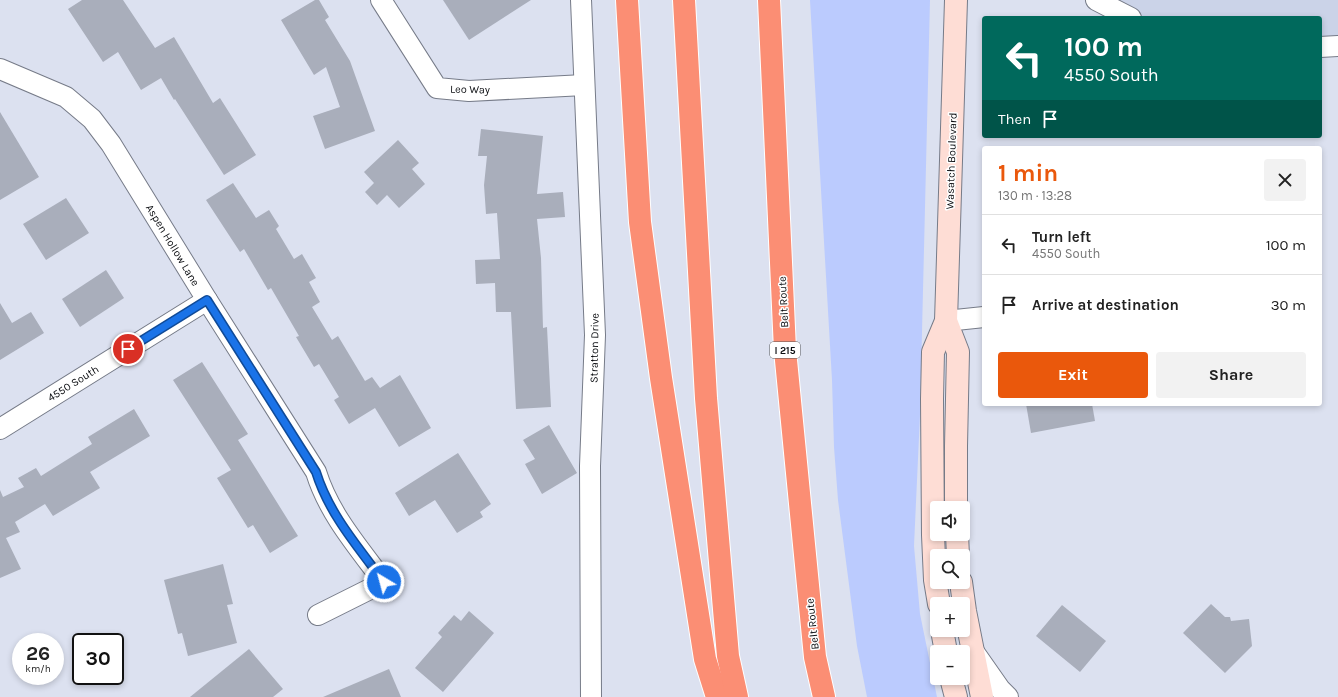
<!DOCTYPE html>
<meta charset="utf-8">
<style>
body{margin:0;font-family:Karla,sans-serif;background:#f2f2f2;color:#222;height:100vh;display:flex;flex-direction:column;font-size:15px;white-space:nowrap}
*{box-sizing:border-box;margin:0}
p{font-size:13px;color:#767676}
.icon{flex:none;width:22px;height:22px;fill:none;stroke:currentColor;stroke-width:2;stroke-linecap:round;stroke-linejoin:round}
.map{position:relative;flex:1;overflow:hidden}
.details{position:absolute;left:982px;top:146px;width:340px;height:260px;display:flex;flex-direction:column;background:#fff;border-radius:4px;box-shadow:0 2px 6px #0003}
.details>*{flex:none}
.hud{position:absolute;left:982px;top:16px;width:340px;height:122px;border-radius:4px;box-shadow:0 2px 6px #0003;background:#00695c;color:#fff;overflow:hidden}
.controls{position:absolute;left:930px;top:501px;display:grid;gap:8px}
.controls a{display:grid;place-items:center;width:40px;height:40px;border-radius:4px;background:#fff;box-shadow:0 2px 6px #0003;font-size:20px}
.speed{position:absolute;left:12px;top:633px;display:flex;gap:8px;font-size:20px;font-weight:700;text-align:center}
.speed>*{display:grid;place-content:center;width:52px;height:52px;border-radius:50%;background:#fff;box-shadow:0 2px 6px #0003;line-height:1}
.speed small{font-size:10px;font-weight:400}
.speed .limit{border:2px solid #111;border-radius:6px;background:#fff;color:#111}
.pin{position:absolute;display:grid;place-items:center;width:34px;height:34px;color:#fff;margin:-17px;border:2px solid #fff;border-radius:50%;box-shadow:0 1px 4px #0007}
.me{position:absolute;width:44px;margin:-22px;rotate:323deg;stroke-linejoin:round;filter:drop-shadow(0 0 3px #0008)}
.turn{display:flex;align-items:center;gap:14px;height:84px;padding:0 16px;font-size:18px}
.turn .icon{width:52px;height:52px;stroke-width:2.5}
.turn b{display:block;font-size:28px;line-height:34px}
.then{display:flex;align-items:center;height:38px;padding:0 16px;background:#0003;gap:8px;font-size:15px}
.round{display:grid;place-items:center;flex:none;width:42px;height:42px;border-radius:4px;background:#f2f2f2}
.head{display:flex;align-items:center;justify-content:space-between;height:68px;padding:0 16px}
h1{font-size:24px;font-weight:700;line-height:30px;color:#ea580c}
.button{display:flex;gap:8px;margin-top:auto;padding:8px 16px}
.button a{flex:1;height:46px;border-radius:4px;background:#ea580c;color:#fff;font-size:16px;font-weight:700;line-height:46px;text-align:center}
.button a+a{background:#f2f2f2;color:#222}
ul{padding:0;list-style:none}
li{display:flex;align-items:center;gap:12px;height:60px;padding:0 16px;border-top:1px solid #e0e0e0}
li div{flex:1}
li b{display:block;font-size:15px}
li em{font-style:normal}
.map>svg:first-child{display:block}
.built{fill:#cbd3e8}
.green{fill:#bbcbfe}
.building{fill:#a9aebb}
.lines{fill:none;stroke-linecap:round;stroke-linejoin:round}
.street-casing{stroke:#767b88;stroke-width:22}
.secondary-casing{stroke:#767b88;stroke-width:24}
.highway-casing{stroke:#fff;stroke-width:24}
.street{stroke:#fff;stroke-width:20}
.secondary{stroke:#feddd5;stroke-width:22}
.highway{stroke:#fb8e74;stroke-width:22}
.route-casing{stroke:#114b97;stroke-width:10}
.route{stroke:#1a73e8;stroke-width:7}
.labels{text-anchor:middle;stroke-width:3;stroke-linejoin:round;paint-order:stroke}
.shield{fill:#fff;stroke:#545658;stroke-width:1}
.shield-label{font-size:10px;font-weight:bold;fill:#0b0d11}
.street-label{font-size:11px;fill:#0b0d11;stroke:#fff}
</style>
<div class="map">
<svg width="1338" height="697" viewBox="0 0 1338 697">
<rect width="100%" height="100%" fill="#dce1f0"/>
<path class="built" d="M1086,0h252v41l-18,3v-26h-208z"/>
<path class="green" d="M810,0h120l-10,415 -6,131 6,68 17,83h-70l-10,-51 -19,-146 -4,-53 -2,-67z"/>
<g class="building">
<path d="M82,0h41l32,48 19,-11 39,66 7,-5 36,57 -32,20 -49,-76 -1,1 -13,-22 -20,12 -23,-38 -15,10 -35,-53z"/>
<path d="M315,0h4l10,17 -4,3 25,41 25,70 -50,18 -12,-33 27,-9 -14,-40 -12,8 -33,-55z"/>
<path d="M443,0h88l-62,40z"/>
<path d="M0,112l39,65 -39,23z"/>
<path d="M481,129l62,7 -6,58 26,-2 2,25 -28,2 4,39 2,70 4,-1 4,80 -35,2 -5,-97h-15l-1,-29 -19,1 -1,-24 25,-1 -3,-46 -11,1 -2,-29 3,-29h-9z"/>
<path d="M398,140l21,23 -7,6 13,15 -26,24 -12,-13 -10,10 -12,-13 9,-9 -10,-11z"/>
<path d="M233,183l23,35 13,-8 10,16 -3,3 18,30 8,-5 14,24 -7,4 11,20 -8,5 20,33 6,-4 27,45 7,-4 8,11 20,-13 31,53 -32,19 -24,-39 -26,16 -15,-24 5,-3 -20,-33 -5,3 -18,-30 3,-1 -28,-48 -3,2 -24,-41 -4,3 -34,-52z"/>
<path d="M66,198l23,35 -43,27 -23,-36z"/>
<path d="M106,270l18,28 -44,29 -18,-28z"/>
<path d="M0,303l12,20 19,-11 13,21 -44,27z"/>
<path d="M202,362l46,72 -10,6 60,96 -28,17 -17,-28 -5,3 -31,-50 14,-8 -58,-90z"/>
<path d="M1026,404h66l3,17 -64,12z"/>
<path d="M134,409l16,27 -60,36 10,16 -47,28 -8,-12 -30,18 5,10 -14,6 15,31 -21,9v-88l3,7 21,-10 -6,-9 18,-10 5,8 51,-32 -4,-7z"/>
<path d="M549,425l28,48 -35,21 -17,-30 10,-5 -12,-19z"/>
<path d="M458,453l33,51 -11,8 3,5 -26,16 -22,-33 -26,16 -14,-23z"/>
<path d="M223,564l10,40 -6,1 10,38 -49,13 -6,-23 -4,1 -14,-54z"/>
<path d="M1211,604l14,13h5l1,4 18,-2 3,27 -27,27 -42,-40z"/>
<path d="M1062,605l44,36 -26,31 -44,-36z"/>
<path d="M469,611l25,22 -51,59 -28,-24 27,-31 -4,-4 16,-18 7,6z"/>
<path d="M249,649l34,40 -10,8h-83z"/>
<path d="M389,669l12,28h-78z"/>
</g>
<g class="lines">
<defs>
<g id="street">
<path d="M381,0l56,88 32,3 115,-6"/>
<path d="M581,0l14,335 -5,131 1,231"/>
<path d="M1096,0l35,18"/>
<path d="M1320,47l18,-1"/>
<path d="M0,69l66,28 26,22 19,25 96,156 109,172c13,42 42,75 68,110l-66,33"/>
<path d="M946,321l38,-4"/>
<path d="M0,429l207,-129"/>
<path d="M972,649l28,40 8,8"/>
</g>
<g id="secondary">
<path d="M946,321l12,31 -2,94v62"/>
<path d="M957,534l1,22"/>
<path d="M961,582l4,29 17,86"/>
<path d="M939,604l-4,-24 -2,-45 -1,-136 1,-47 13,-31 10,-321"/>
<path d="M942,630l4,22"/>
<path d="M951,678l5,19"/>
</g>
<g id="highway">
<path d="M627,0l13,222 21,156 44,281 12,38"/>
<path d="M684,0l22,398 22,258 9,41"/>
<path d="M769,0l16,350 30,307 9,40"/>
</g>
</defs>
<use href="#street" class="street-casing"/>
<use href="#secondary" class="secondary-casing"/>
<use href="#highway" class="highway-casing"/>
<use href="#street" class="street"/>
<use href="#secondary" class="secondary"/>
<use href="#highway" class="highway"/>
</g>
<g class="lines">
<defs>
<path id="route" d="M128,349l79,-49 109,172c13,42 42,75 68,110"/>
</defs>
<use href="#route" class="route-casing"/>
<use href="#route" class="route"/>
</g>
<g class="labels">
<rect class="shield" x="770" y="342" width="30" height="16" rx="3"/>
<g class="shield-label">
<text x="785" y="354">I 215</text>
</g>
<g class="street-label">
<text transform="translate(470 89) rotate(1)" y="4">Leo Way</text>
<text transform="translate(951 161) rotate(-88)" y="4">Wasatch Boulevard</text>
<text transform="translate(173 245) rotate(59)" y="4">Aspen Hollow Lane</text>
<text transform="translate(783 302) rotate(-93)" y="4">Belt Route</text>
<text transform="translate(594 348) rotate(-89)" y="4">Stratton Drive</text>
<text transform="translate(73 383) rotate(-32)" y="4">4550 South</text>
<text transform="translate(812 624) rotate(-96)" y="4">Belt Route</text>
</g>
</g>
</svg>
<div class="controls">
<a><svg class="icon" aria-label="sound" viewBox="0 0 24 24"><path d="M4 9h4l5-4v14l-5-4H4zM17 9q2 3 0 6"/></svg></a>
<a><svg class="icon" aria-label="search" viewBox="0 0 24 24"><circle cx="10" cy="10" r="6"/><path d="M15 15l6 6"/></svg></a>
<a>+</a>
<a>−</a>
</div>
<div class="speed"><div>26<small>km/h</small></div><div class="limit">30</div></div>
<div class="pin" style="left:128px;top:349px;background:#d93025"><svg class="icon" aria-label="arrive" viewBox="0 0 24 24"><path d="M6 21V4h12l-3 4 3 4H6"/></svg></div>
<svg class="me" style="left:384px;top:582px" viewBox="-20 -20 40 40"><circle r="17" fill="#1a73e8" stroke="#fff" stroke-width="3"/><path d="M0-11L8 9 0 5-8 9z" fill="#fff"/></svg>
<div class="hud">
<div class="turn"><svg class="icon" aria-label="left" viewBox="0 0 24 24"><path d="M17 20v-9H6M10 6l-5 5 5 5"/></svg><div><b>100 m</b>4550 South</div></div>
<div class="then">Then<svg class="icon" aria-label="arrive" viewBox="0 0 24 24"><path d="M6 21V4h12l-3 4 3 4H6"/></svg></div>
</div>
<section class="details">
<div class="head"><div><h1>1 min</h1><p>130 m · 13:28</p></div><a class="round"><svg class="icon" aria-label="close" viewBox="0 0 24 24"><path d="M6 6l12 12M18 6L6 18"/></svg></a></div>
<ul>
<li><svg class="icon" aria-label="left" viewBox="0 0 24 24"><path d="M17 20v-9H6M10 6l-5 5 5 5"/></svg><div><b>Turn left</b><p>4550 South</p></div><em>100 m</em></li>
<li><svg class="icon" aria-label="arrive" viewBox="0 0 24 24"><path d="M6 21V4h12l-3 4 3 4H6"/></svg><div><b>Arrive at destination</b></div><em>30 m</em></li>
</ul>
<div class="button"><a>Exit</a><a>Share</a></div>
</section>
</div>
